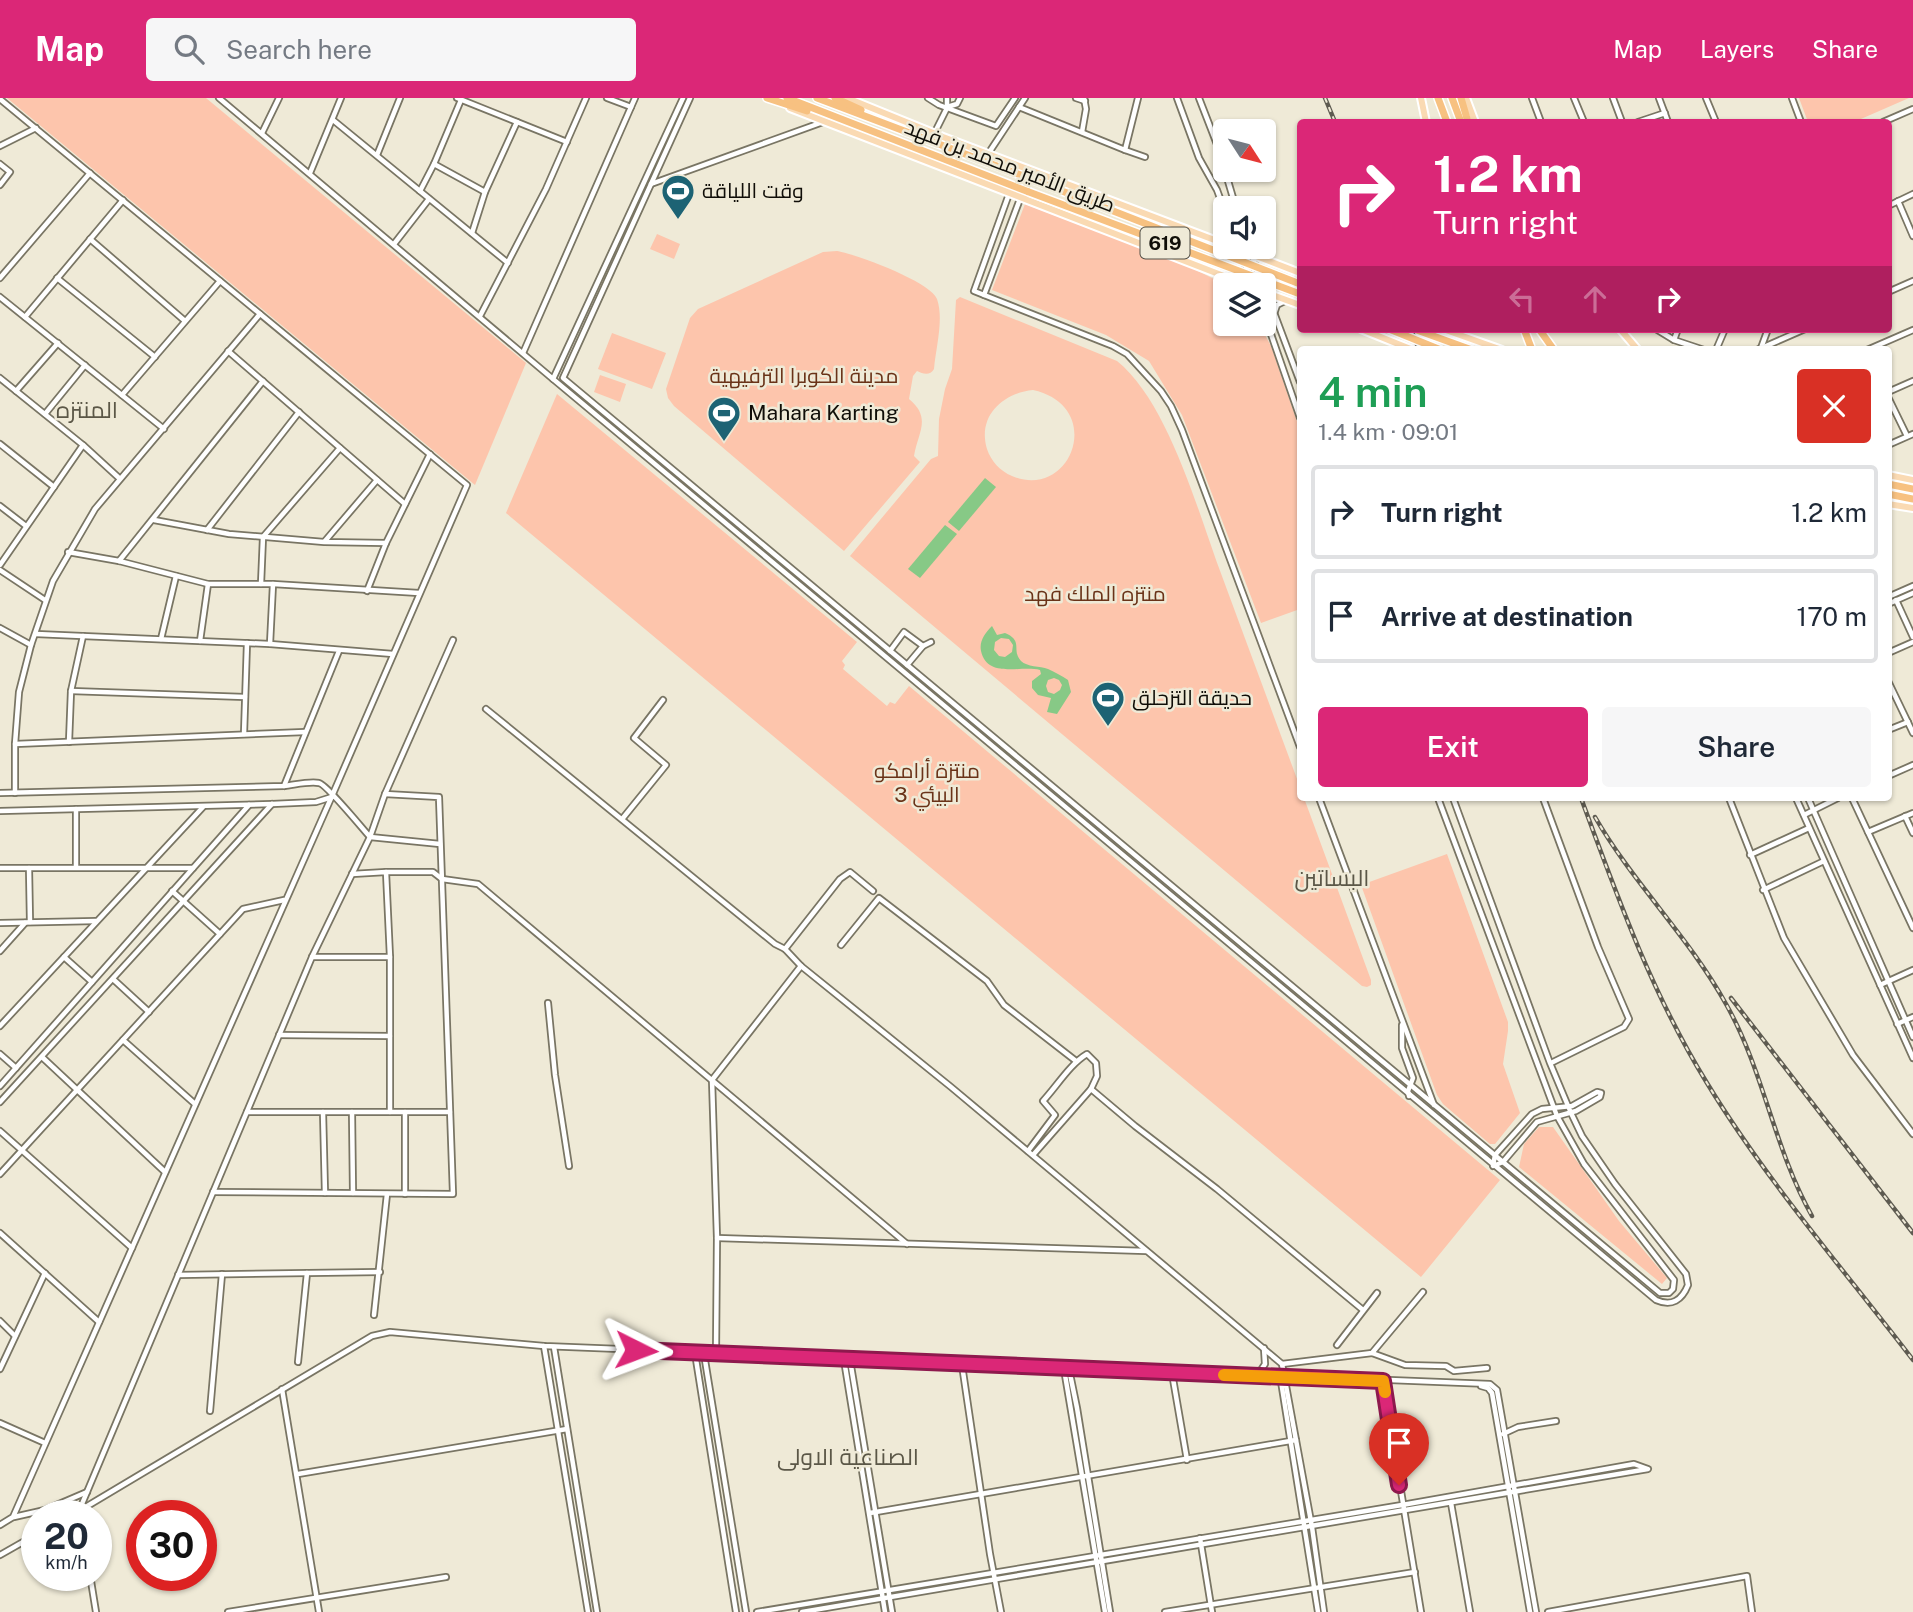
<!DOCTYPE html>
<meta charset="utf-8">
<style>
body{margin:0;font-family:"Public Sans",Cairo,sans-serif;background:#f6f6f7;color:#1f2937;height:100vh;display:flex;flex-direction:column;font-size:26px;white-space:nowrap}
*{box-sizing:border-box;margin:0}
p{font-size:23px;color:#747a83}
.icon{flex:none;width:38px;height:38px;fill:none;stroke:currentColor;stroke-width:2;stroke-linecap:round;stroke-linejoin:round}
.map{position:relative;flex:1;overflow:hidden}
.panel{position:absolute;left:1297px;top:248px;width:595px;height:455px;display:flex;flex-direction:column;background:#fff;border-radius:7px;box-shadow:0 2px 5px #0004}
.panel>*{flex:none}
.top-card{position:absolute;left:1297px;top:21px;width:595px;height:214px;border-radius:7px;box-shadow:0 2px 5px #0004;background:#db2777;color:#fff;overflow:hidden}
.needle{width:46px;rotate:126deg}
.buttons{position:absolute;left:1213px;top:21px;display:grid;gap:14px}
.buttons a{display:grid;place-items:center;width:63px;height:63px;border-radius:7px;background:#fff;box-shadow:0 2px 5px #0004;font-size:35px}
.speed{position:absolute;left:21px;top:1402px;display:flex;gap:14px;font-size:35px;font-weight:700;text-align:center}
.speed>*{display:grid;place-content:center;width:91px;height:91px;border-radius:50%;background:#fff;box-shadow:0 2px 5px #0004;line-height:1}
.speed small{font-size:18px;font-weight:400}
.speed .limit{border:10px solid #d22;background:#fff;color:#111}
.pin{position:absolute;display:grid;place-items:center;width:60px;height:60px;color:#fff;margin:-72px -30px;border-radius:50% 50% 50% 0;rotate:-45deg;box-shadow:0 0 7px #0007}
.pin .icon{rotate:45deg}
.me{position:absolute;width:77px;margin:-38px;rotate:93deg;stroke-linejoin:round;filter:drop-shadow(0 0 5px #0008)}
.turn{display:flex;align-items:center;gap:24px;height:147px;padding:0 21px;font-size:32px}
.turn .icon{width:91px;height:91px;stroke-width:2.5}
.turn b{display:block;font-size:49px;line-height:60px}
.lanes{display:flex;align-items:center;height:66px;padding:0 21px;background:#0003;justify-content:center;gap:35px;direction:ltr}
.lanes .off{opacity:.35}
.round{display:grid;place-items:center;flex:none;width:74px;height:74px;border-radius:7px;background:#f6f6f7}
.head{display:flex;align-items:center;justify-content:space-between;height:119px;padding:0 21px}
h1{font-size:42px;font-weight:600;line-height:52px;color:#1e9e55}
.primary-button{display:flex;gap:14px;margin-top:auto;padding:14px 21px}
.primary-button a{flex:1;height:80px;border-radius:7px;background:#db2777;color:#fff;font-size:28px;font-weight:600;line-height:80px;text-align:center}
.primary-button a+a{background:#f6f6f7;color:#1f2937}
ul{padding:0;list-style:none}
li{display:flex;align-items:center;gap:21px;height:94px;margin:0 14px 10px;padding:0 7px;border:4px solid #e0e1e3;border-radius:7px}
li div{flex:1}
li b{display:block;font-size:26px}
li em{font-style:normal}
header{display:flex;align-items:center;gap:42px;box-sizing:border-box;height:98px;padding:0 35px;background:#db2777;color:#fff}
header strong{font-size:33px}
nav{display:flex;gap:38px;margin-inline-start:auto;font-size:24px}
.search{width:490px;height:63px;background:#f6f6f7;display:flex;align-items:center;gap:18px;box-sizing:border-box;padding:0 24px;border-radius:7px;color:#747a83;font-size:26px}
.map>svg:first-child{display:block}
.green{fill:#fdc5ac;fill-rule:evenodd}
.water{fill:#87c986;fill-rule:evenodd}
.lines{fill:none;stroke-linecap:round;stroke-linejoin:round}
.minor-casing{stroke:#797564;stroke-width:8}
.major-casing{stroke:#fff;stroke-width:10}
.highway-casing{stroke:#fff;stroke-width:10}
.minor{stroke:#fff;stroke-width:4.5}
.major{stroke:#fadab3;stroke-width:6}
.highway{stroke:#f7c181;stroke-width:7}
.rail-casing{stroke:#5e5b51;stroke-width:4.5}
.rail{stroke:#efead7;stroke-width:2;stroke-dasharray:5;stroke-linecap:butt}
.highway-bridge-casing{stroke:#fff;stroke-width:10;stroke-linecap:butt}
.highway-bridge{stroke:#f7c181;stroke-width:7}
.route-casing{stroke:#8e194d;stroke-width:18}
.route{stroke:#db2777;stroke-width:12}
.slow{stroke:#f59e0b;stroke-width:12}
.labels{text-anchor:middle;stroke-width:5;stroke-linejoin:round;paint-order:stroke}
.shield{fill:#efead7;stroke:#535046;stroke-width:2}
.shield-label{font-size:19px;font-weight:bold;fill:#100e08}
.street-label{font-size:21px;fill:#100e08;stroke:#efead7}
.poi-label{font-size:21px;fill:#100e08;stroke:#efead7;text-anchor:start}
.park-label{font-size:21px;fill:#6a3318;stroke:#efead7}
.neighbourhood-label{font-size:23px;fill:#5b5747;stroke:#efead7}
</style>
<header>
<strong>Map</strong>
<div class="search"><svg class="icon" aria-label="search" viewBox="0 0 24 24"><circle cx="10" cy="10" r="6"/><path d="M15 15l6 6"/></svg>Search here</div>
<nav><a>Map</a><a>Layers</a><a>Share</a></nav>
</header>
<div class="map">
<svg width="1913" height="1514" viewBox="0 0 1913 1514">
<rect width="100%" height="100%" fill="#efead7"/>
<g class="green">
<path d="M7,0h199l320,265 -51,122z"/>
<path d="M1799,0h110l-55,24h-46z"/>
<path d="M1025,106l167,64 30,15 3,2v39h34l12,22 29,84v179l-39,14 -79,-208 -33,-54 -43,-26 -114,-45z"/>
<path d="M657,136l23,10 -6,15 -24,-10z"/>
<path d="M837,153c19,3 94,31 100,48 7,20 -1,48 -3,70 -4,7 -11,5 -17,2l-4,5 -4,23c23,19 9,33 5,57l6,6 -76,89 -170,-145 -6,-8 -2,-9 24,-71 8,-9 125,-57z"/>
<path d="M960,199l157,64c50,40 80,147 102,207 27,73 54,146 81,219v11h4l67,182v5l-4,2 -5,-1 -512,-430 81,-97 7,-3 1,-37 6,-30 7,-20 4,-69zM1033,292c73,16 39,111 -21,86 -12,-5 -21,-15 -25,-27 -10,-33 16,-56 46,-59z"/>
<path d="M612,235l54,20 -14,36 -54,-20z"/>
<path d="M600,277l26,9 -6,18 -26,-10z"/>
<path d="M557,296l300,248 -15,19 3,4 -2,4 44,37 3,-4 5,2 14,-18 591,494 -79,97 -915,-764z"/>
<path d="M1447,756l61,168v9l-5,33 17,49 -25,31h-5l-47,-40 -6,-9 -76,-210z"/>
<path d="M1539,1029h14l66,94 48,57 -5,6 -143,-117 5,-23z"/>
</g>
<g class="water">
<path d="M985,380l11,9 -37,44 -11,-9z"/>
<path d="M945,427l12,9 -37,44 -12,-9z"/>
<path d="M992,528l5,9 8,-2c19,8 6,17 16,28 6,6 19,5 27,8 7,3 14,7 20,11l3,12 -14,22 -10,-2 4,-14 -13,-3 -6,-7v-7l9,-7 -1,-4c-19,-5 -53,9 -59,-19 -2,-10 4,-18 11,-25zM1001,540l8,1 4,6 -1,7 -7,5 -6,-1 -5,-6 1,-8zM1054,580l5,2 3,5 -2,5 -6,4 -6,-2 -2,-6 2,-6z"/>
</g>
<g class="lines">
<defs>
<g id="minor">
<path d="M219,0l334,281"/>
<path d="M457,0l110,44"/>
<path d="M607,0l24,9"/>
<path d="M683,0l-130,281 1103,921c16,7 26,0 32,-15l-2,-11 -71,-90 -33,-48 -11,-23 -21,-50 -97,-265"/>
<path d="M690,0l-127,280 1097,915h9l4,-4 1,-9 -90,-116 -27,-48 -119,-318"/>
<path d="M928,0l11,7 57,21 19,-28"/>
<path d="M1076,0l9,3"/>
<path d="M1177,0l22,60 18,32 8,22"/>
<path d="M1199,0l19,49 18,61"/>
<path d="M1532,0l9,24"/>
<path d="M1574,0l10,24"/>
<path d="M1613,0l9,24"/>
<path d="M1659,0l9,24"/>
<path d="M1706,0l10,24"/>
<path d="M1792,0l9,24"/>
<path d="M0,1l467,386 -135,311 -319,721 -13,8"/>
<path d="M947,9l10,-3 3,-6"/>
<path d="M1019,9l106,43 13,-52"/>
<path d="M333,22l175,143"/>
<path d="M1638,24l27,-9"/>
<path d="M1883,24l30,-13"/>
<path d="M1082,34l4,-23 -2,-11"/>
<path d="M262,35l17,-35"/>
<path d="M934,36l13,-26v-10"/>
<path d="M0,48l36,-18"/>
<path d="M1125,52l20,7"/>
<path d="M988,56l37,-56"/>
<path d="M377,57l23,-57"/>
<path d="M0,66l10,8 -10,13"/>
<path d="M434,66l51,28"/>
<path d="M310,75l31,-75"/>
<path d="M651,86l172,-62"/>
<path d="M420,93l14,-27 27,-64"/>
<path d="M1009,96l-35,97 139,55 14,8 34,37 10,15 11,24 118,317"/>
<path d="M1898,103l15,35"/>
<path d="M1888,108l25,-12"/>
<path d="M472,135l13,-41 32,-70"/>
<path d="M90,141l95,82"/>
<path d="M394,146l35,-45"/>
<path d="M1249,149l11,31"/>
<path d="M1238,150l16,37"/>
<path d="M1220,179l13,8"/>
<path d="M0,180l90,-105"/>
<path d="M57,180l98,79"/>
<path d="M1264,188l36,96"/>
<path d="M1888,194l25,-11"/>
<path d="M984,197l36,-96"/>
<path d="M0,199l164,132"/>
<path d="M1264,216l36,104"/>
<path d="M1274,216l3,-9 8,-4"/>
<path d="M480,218l66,-127 40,-91"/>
<path d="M25,219l98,-117"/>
<path d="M1656,231l18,11 30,10"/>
<path d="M1674,242l4,-11"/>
<path d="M1761,250l7,-19"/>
<path d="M1716,252l9,-21"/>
<path d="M1757,252l48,-21"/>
<path d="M1867,252l46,-20"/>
<path d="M228,253l177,153"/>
<path d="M523,255l112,-255"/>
<path d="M0,280l83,67 36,33"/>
<path d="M16,293l42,-48"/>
<path d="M1888,294l25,-11"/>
<path d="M122,297l98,-114"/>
<path d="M1888,299l19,39"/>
<path d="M45,316l40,-49"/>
<path d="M0,346l54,43"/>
<path d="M1888,347l25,-11"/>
<path d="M0,408l26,20"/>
<path d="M154,422l75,14 95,8 62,1"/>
<path d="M207,432l92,-118"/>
<path d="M325,443l52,-61"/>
<path d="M68,454l51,9 89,23h65l146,9"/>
<path d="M119,463l144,-180"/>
<path d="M0,467l83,-120"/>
<path d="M0,472l45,30"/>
<path d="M261,486l2,-47 77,-89"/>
<path d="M367,493l19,-48 44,-89"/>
<path d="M1888,499l25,-11"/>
<path d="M1896,502l17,37"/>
<path d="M1888,506l25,-11"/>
<path d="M0,530l31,17"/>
<path d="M36,536l234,10 123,10"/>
<path d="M161,541l15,-63"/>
<path d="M200,543l8,-57"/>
<path d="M270,546l3,-60"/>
<path d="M890,553l14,-19 19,14"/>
<path d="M1888,555l25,-11"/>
<path d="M907,567l16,-19 8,-4"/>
<path d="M1888,583l25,52"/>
<path d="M71,593l174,6"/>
<path d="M486,611l289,235 10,5 16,17 150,121 331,277 30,163 12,85"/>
<path d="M1888,632l20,-8"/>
<path d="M244,636l3,-91"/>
<path d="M69,644l2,-51 12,-55"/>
<path d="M15,646l290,-12"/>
<path d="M1888,678l25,-11"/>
<path d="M284,688l55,-135"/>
<path d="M0,695l284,-7c10,-1 25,-5 35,-3 7,1 43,45 51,54l70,7"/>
<path d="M15,695v-49l4,-52 12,-47 22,-64 42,-72 165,-195"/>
<path d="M1319,700l115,307"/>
<path d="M1543,700l55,149 31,72 -5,8 -73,36"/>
<path d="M1729,700l55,140 69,117 60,79"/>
<path d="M1796,700l117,260"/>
<path d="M1808,700l105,239"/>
<path d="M1852,700l61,130"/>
<path d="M76,711v58"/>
<path d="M0,713l272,-7 44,-2 16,-5"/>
<path d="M1804,717l34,-17"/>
<path d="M1905,718l8,17"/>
<path d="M623,720l43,-53 -32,-27 29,-38"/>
<path d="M1868,734l45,-19"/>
<path d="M1750,757l59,-27"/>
<path d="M0,770h193"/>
<path d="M29,770l1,54"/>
<path d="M386,774h47l9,7 36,5 429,360"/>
<path d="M352,776l34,-2 4,85v155"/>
<path d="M1763,792l61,-29"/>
<path d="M172,793l48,43"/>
<path d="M0,825l96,-2"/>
<path d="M841,847l38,-47 108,83 17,24 72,56"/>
<path d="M785,851l55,-70 10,-7 23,19"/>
<path d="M0,853l25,-28"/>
<path d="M64,859l28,25"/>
<path d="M312,859h78"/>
<path d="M113,881l36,33"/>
<path d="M1880,887l33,-15"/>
<path d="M548,905l7,72 14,91"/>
<path d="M1897,926l16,-7"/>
<path d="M1402,927v23l11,30 -5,13 1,5"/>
<path d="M0,928l203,-219"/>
<path d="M279,937l111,1"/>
<path d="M123,942l72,64"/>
<path d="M0,956l16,14"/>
<path d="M42,959l123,115"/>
<path d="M0,988l249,-281"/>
<path d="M1091,991l44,37 82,63 146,121"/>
<path d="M1597,994l4,1 -1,4 -24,14 -39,11 -34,40 -10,4 2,-11 37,-41 10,-5 30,-3z"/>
<path d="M0,1004l272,-298"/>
<path d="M247,1014h203"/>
<path d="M323,1014l2,81"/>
<path d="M352,1014l1,81"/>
<path d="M405,1014v82"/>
<path d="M0,1033l132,117"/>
<path d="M1028,1053l27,-36 -12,-14c14,-15 27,-37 44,-47l9,9 1,13 -6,13 -58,66"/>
<path d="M0,1076l243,-265 41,-9"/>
<path d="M213,1094l240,2 -14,-397 -54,-3"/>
<path d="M0,1135l99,89"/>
<path d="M717,1140l429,13"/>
<path d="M178,1177l202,-3"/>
<path d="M374,1217l13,-121"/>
<path d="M0,1223l15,15"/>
<path d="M1337,1247l40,-52"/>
<path d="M544,1248l44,266"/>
<path d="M554,1249l43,265"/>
<path d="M695,1255l41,259"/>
<path d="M1372,1255l33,12 41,1 8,5 33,-3"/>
<path d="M704,1256l42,258"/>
<path d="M716,1256l1,-116 -5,-158 89,-114"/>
<path d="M844,1262l41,252"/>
<path d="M850,1262l42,252"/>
<path d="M298,1264l9,-89"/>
<path d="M1282,1266l90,-11 51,-61"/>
<path d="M962,1267l28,189 11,58"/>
<path d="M0,1271l45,-96"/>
<path d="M1064,1271l41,243"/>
<path d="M1069,1271l8,39 33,204"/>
<path d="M1172,1275l15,87"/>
<path d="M1280,1277l38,237"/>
<path d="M1257,1278l8,-12 -1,-16"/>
<path d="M1383,1284l38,230"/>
<path d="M1481,1288l7,2 4,5 38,219"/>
<path d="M282,1291l37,223"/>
<path d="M210,1313l12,-137"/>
<path d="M0,1325l45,20"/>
<path d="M1503,1336l15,-7 38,-6"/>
<path d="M298,1376l269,-45"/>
<path d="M1451,1405l19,109"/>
<path d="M870,1415l426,-73"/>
<path d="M70,1418l9,-5 233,-554 58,-120 15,-43 68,-154"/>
<path d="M80,1418l-1,-5 293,-175 18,-4 154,14 946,38 7,6 39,222"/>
<path d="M14,1419l31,-7 42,-18"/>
<path d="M1200,1440l12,74"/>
<path d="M0,1457l37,-21"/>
<path d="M90,1477l6,37"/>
<path d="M228,1514l218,-35"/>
<path d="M757,1514l645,-107 232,-41 14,5 -846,143"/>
<path d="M1165,1514l250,-40"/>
<path d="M1548,1514l199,-36 5,36"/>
</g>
<g id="major">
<path d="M847,0l96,39 282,107"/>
<path d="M1421,0l5,24"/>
<path d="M1466,0l9,24"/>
<path d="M790,10l457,177"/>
<path d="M1233,149l67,26"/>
<path d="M1264,194l36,13"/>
<path d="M1361,231l52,21"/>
<path d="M1443,231l59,21"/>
<path d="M1620,231l18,21"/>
<path d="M1888,377l25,5"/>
<path d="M1888,406l25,4"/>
</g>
<g id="highway">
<path d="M767,0l40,13"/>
<path d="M787,0l242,94"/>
<path d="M817,0l222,84"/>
<path d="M835,0l26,12"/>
<path d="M1438,0l9,24"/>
<path d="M1452,0l9,24"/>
<path d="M1461,0l7,24"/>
<path d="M1414,231l58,21"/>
<path d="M1524,231l8,21"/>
<path d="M1539,231l15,21"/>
<path d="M1888,386l25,5"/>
<path d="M1888,396l25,5"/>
</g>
</defs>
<use href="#minor" class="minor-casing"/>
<use href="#major" class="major-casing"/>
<use href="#highway" class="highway-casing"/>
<use href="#minor" class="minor"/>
<use href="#major" class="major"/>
<use href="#highway" class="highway"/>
<defs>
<g id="rail">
<path d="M1325,0l10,24"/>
<path d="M1411,231l8,21"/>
<path d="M1581,700c36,98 71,196 126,285 59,97 137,187 206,277"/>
<path d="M1595,719c38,66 94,120 131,187 38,67 48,145 86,212"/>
<path d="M1731,900l182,235"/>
</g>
</defs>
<use href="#rail" class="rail-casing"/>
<use href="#rail" class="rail"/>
<defs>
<g id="highway-bridge">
<path d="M1039,84l261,102"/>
<path d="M1029,94l271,102"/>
<path d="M1389,231l52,21"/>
</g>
</defs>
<use href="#highway-bridge" class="highway-bridge-casing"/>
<use href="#highway-bridge" class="highway-bridge"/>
</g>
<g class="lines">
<defs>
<path id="route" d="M636,1252l747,31 16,104"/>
</defs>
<use href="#route" class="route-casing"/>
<use href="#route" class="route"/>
<path class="slow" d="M1224,1277l159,6 2,11"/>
</g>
<defs>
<symbol id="stadium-pin" viewBox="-11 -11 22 30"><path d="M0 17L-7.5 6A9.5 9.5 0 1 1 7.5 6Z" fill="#1d6374" stroke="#efead7"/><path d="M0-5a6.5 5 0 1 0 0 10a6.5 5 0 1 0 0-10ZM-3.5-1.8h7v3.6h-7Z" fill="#fff"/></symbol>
</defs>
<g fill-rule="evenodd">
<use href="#stadium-pin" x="659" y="74" width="38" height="52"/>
<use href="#stadium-pin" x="705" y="296" width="38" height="52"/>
<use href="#stadium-pin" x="1089" y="581" width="38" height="52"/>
</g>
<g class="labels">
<rect class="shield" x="1140.5" y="129.5" width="49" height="31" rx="5"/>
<g class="shield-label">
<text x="1165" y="152">619</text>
</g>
<g class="street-label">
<text transform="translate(1010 68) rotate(21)" y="7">طريق الأمير محمد بن فهد</text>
</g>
<g class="poi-label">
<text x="702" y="100">وقت اللياقة</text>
<text x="748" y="322">Mahara Karting</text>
<text x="1132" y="607">حديقة التزحلق</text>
</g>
<g class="park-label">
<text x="804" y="285">مدينة الكوبرا الترفيهية</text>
<text x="1095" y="503">منتزه الملك فهد</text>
<text x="927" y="680">منتزة أرامكو<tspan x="927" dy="24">البيئي 3</tspan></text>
</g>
<g class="neighbourhood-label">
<text x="87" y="320">المنتزه</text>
<text x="1332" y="788">البساتين</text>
<text x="848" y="1367">الصناعية الاولى</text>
</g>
</g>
</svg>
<div class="buttons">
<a><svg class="needle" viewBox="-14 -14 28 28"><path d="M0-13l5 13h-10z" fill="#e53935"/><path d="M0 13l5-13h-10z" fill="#747a83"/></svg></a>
<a><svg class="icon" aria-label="sound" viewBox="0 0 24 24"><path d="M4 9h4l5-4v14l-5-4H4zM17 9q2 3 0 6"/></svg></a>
<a><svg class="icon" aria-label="layers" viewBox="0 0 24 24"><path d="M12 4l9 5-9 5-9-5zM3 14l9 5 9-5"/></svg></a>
</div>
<div class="speed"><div>20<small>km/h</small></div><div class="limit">30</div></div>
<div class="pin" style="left:1399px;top:1387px;background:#d93025"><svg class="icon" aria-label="arrive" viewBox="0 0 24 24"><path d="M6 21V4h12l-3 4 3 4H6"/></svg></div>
<svg class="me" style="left:636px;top:1252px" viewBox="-20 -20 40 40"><path d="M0-17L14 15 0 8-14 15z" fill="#db2777" stroke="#fff" stroke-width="4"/></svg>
<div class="top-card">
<div class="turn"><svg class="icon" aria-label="right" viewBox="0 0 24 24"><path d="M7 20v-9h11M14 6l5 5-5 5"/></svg><div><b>1.2 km</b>Turn right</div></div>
<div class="lanes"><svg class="icon off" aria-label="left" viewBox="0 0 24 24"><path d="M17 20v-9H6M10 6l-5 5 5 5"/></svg><svg class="icon off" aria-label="ahead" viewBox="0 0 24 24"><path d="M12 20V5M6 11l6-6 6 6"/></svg><svg class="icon" aria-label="right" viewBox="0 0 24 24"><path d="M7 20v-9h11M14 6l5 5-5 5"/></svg></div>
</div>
<section class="panel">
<div class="head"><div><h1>4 min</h1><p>1.4 km · 09:01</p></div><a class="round" style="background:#d93025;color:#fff"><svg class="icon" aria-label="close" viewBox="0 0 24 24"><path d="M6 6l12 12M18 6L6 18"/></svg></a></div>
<ul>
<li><svg class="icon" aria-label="right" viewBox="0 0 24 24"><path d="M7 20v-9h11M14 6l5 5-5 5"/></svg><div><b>Turn right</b></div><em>1.2 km</em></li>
<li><svg class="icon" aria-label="arrive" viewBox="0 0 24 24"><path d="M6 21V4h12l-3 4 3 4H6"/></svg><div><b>Arrive at destination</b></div><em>170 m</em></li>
</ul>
<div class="primary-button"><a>Exit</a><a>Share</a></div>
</section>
</div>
